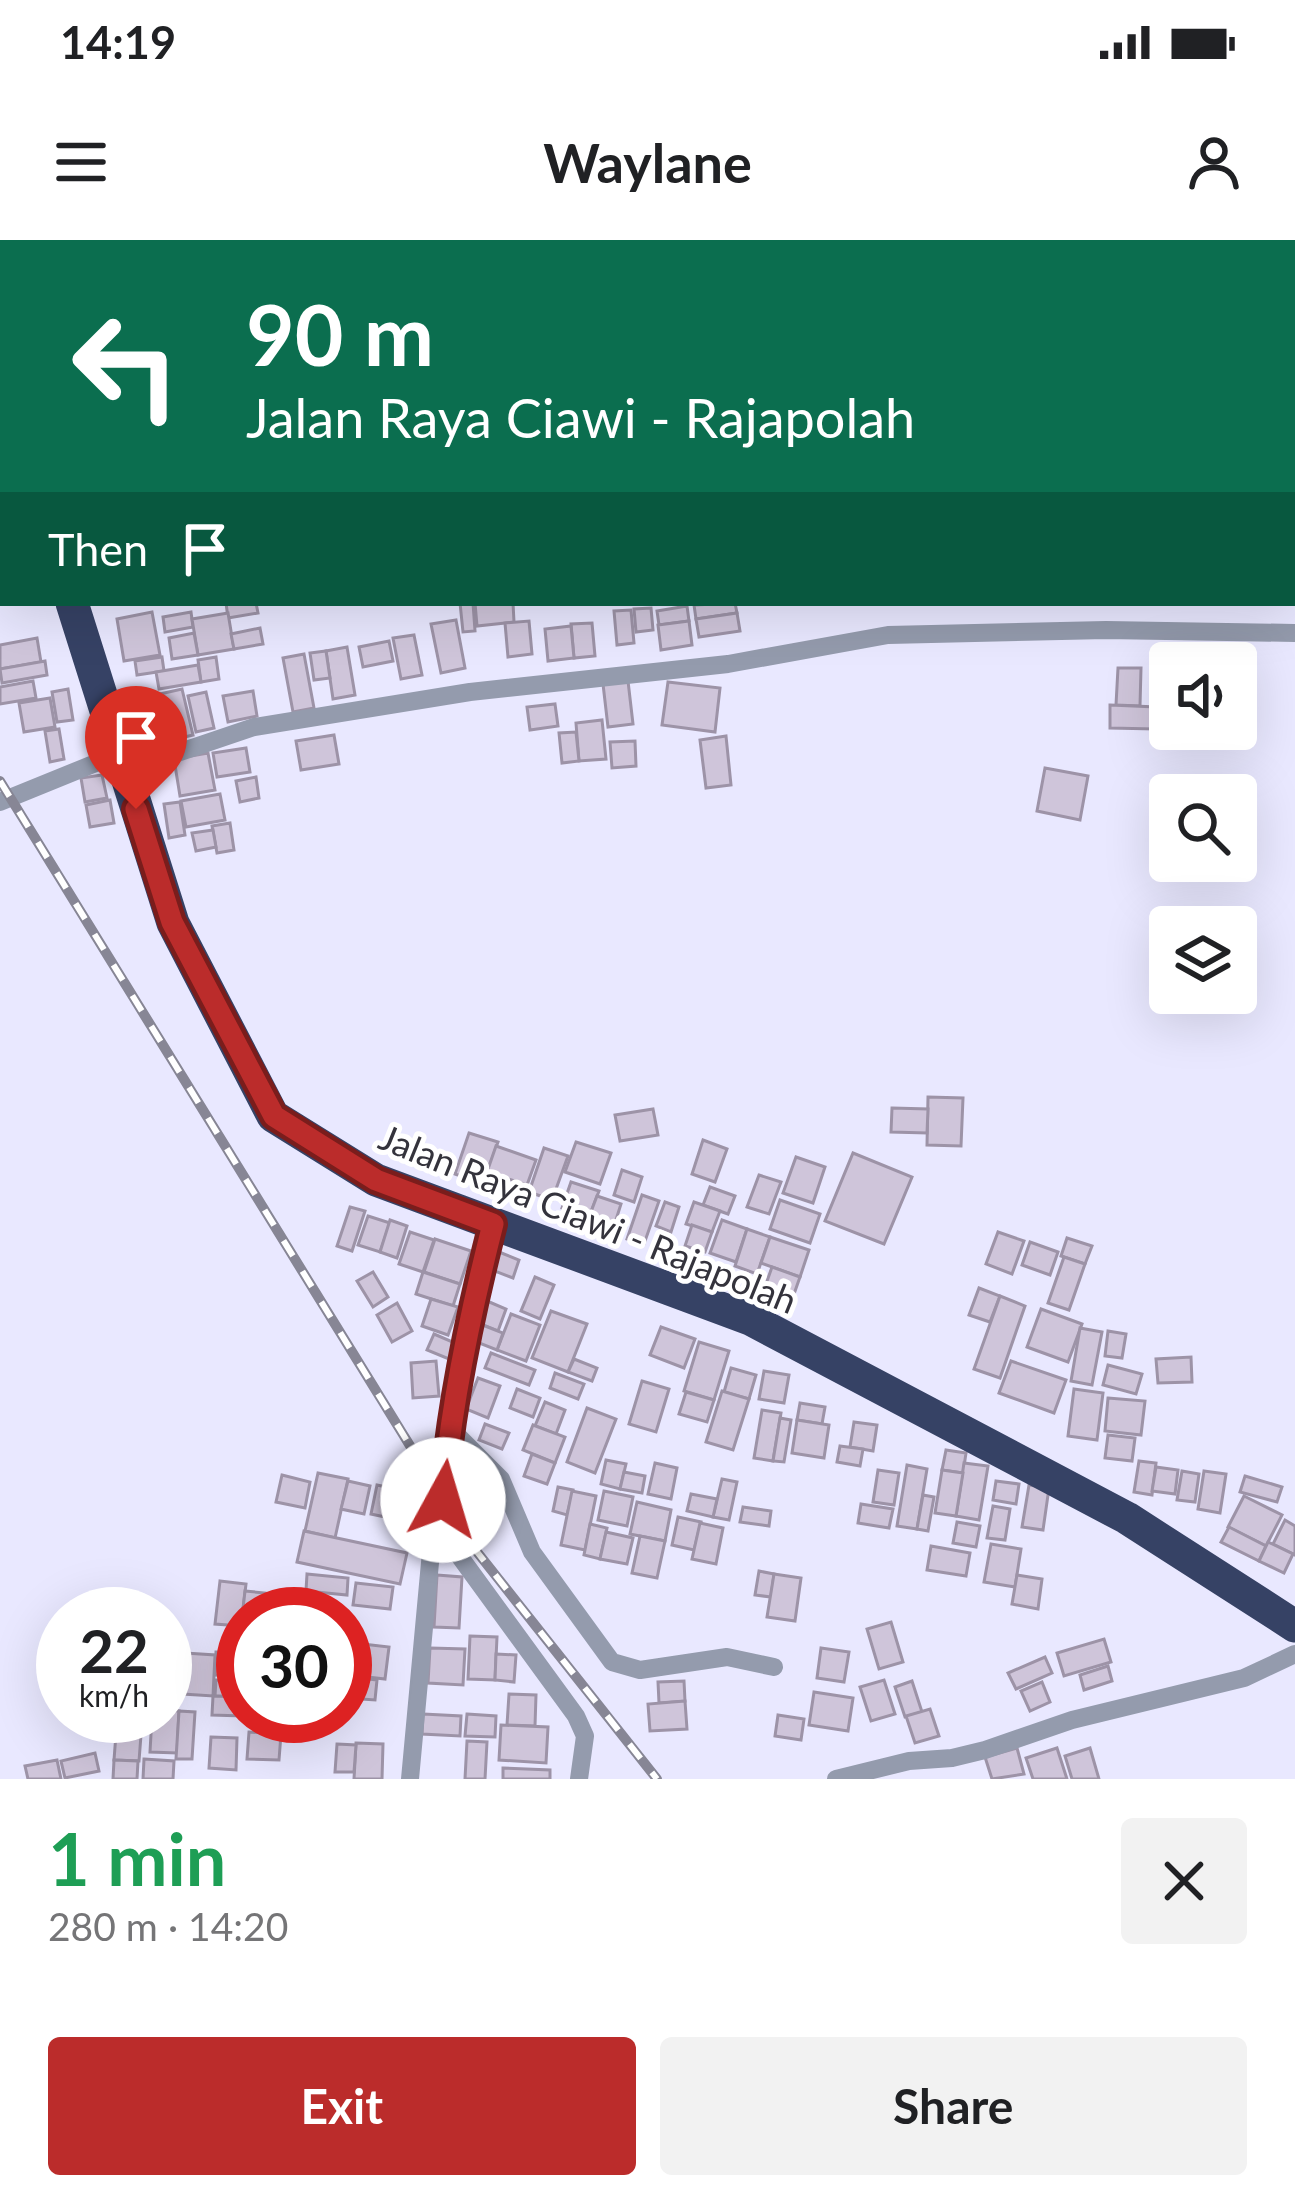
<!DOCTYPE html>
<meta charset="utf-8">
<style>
body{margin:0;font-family:Lato,sans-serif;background:#f2f2f2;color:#202124;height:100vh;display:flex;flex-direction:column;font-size:45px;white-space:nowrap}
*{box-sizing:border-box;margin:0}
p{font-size:39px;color:#757577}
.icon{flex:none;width:66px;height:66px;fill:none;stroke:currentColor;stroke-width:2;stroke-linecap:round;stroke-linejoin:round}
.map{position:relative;height:1539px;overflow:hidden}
.side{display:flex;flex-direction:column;background:#fff;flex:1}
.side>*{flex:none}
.guide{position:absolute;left:0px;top:0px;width:1296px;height:366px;box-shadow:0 12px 48px #0002;background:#0b6e4f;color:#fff;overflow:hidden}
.tools{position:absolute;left:1149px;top:402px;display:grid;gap:24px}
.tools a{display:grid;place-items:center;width:108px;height:108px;border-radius:12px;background:#fff;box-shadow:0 12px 48px #0002;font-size:60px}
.speed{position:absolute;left:36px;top:1347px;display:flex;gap:24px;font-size:60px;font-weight:700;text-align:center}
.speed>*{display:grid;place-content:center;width:156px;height:156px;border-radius:50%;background:#fff;box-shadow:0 12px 48px #0002;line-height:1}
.speed small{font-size:30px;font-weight:400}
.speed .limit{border:18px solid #d22;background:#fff;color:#111}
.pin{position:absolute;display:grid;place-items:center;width:102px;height:102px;color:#fff;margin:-123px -51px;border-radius:50% 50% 50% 0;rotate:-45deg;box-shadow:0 0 12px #0007}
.pin .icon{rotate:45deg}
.me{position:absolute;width:132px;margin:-66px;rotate:6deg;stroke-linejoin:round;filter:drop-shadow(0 0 9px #0008)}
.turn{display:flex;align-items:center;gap:42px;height:252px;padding:0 48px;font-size:54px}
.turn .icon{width:156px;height:156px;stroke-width:2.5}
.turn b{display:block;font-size:84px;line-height:102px}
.then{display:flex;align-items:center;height:114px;padding:0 48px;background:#0003;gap:24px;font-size:45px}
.round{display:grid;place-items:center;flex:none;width:126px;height:126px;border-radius:12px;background:#f2f2f2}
.headline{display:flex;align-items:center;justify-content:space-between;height:204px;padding:0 48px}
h1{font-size:72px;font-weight:700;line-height:90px;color:#1e9e55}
.primary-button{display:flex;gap:24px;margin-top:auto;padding:24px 48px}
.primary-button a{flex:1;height:138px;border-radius:12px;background:#bb2c2b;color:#fff;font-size:48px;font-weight:700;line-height:138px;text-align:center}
.primary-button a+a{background:#f2f2f2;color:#202124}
.status{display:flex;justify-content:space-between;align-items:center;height:84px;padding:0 60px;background:#fff;direction:ltr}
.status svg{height:33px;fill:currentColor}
header{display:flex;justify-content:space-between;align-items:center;height:156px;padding:0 48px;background:#fff;font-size:54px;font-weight:700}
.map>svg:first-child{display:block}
.building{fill:#cfc5da;stroke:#9d93a7;stroke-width:3}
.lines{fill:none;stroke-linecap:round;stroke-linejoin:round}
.street{stroke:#949bad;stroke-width:18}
.highway{stroke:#364265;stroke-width:33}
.rail-casing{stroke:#878695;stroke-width:10}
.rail{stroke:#fff;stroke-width:6;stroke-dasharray:18;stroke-linecap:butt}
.route-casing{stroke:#7a1d1c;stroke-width:30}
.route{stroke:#bb2c2b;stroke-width:21}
.labels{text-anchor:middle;stroke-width:10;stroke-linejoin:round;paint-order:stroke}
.street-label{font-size:36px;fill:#34333c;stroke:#fff}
</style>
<div class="status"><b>14:19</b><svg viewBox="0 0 49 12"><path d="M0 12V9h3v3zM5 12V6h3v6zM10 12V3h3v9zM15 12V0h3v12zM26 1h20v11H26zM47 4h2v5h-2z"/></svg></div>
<header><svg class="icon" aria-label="menu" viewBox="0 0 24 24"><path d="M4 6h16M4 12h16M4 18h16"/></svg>Waylane<svg class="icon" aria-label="person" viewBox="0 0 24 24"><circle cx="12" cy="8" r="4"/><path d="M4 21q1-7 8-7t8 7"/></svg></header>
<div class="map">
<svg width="1295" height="1539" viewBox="0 0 1295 1539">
<rect width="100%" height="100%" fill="#e9e8ff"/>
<g class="building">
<path d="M226,363h30l2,10 -30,5z"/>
<path d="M460,363h13l2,28 -12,1z"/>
<path d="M475,363h38l1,19 -37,4z"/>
<path d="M735,363l2,10 -41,6 -2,-14z"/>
<path d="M687,366l2,15 -30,4 -2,-14z"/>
<path d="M651,368l2,22 -17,2 -2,-23z"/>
<path d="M631,370l3,33 -17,2 -3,-34z"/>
<path d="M152,372l8,43 -36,6 -7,-42z"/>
<path d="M191,372l2,15 -28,5 -2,-15z"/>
<path d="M228,373l6,36 -36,6 -6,-36z"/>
<path d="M737,373l3,18 -41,6 -3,-18z"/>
<path d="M456,380l9,48 -24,5 -10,-49z"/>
<path d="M529,381l3,33 -24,3 -3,-34z"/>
<path d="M689,381l3,24 -31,5 -3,-25z"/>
<path d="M592,383l3,33 -21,2 -3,-34z"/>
<path d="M571,386l3,32 -26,3 -3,-32z"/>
<path d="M260,388l3,16 -29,5 -3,-15z"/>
<path d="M194,393l4,22 -26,4 -3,-21z"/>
<path d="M414,395l8,40 -21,4 -8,-41z"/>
<path d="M37,398l4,24 -41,7v-24z"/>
<path d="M389,401l4,20 -30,6 -4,-20z"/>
<path d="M347,407l8,48 -22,4 -7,-48z"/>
<path d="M326,411l4,27 -16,2 -4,-27z"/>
<path d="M304,414l10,54 -21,4 -10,-54z"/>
<path d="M162,417l2,14 -27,4 -2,-14z"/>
<path d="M216,417l3,22 -18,3 -3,-22z"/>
<path d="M45,421l2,14 -45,8 -2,-14z"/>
<path d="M198,425l3,17 -42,7 -3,-17z"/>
<path d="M1118,428h23l-1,38 -24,-1z"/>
<path d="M33,441l3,17 -36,6v-17z"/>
<path d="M628,441l5,43 -25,3 -5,-43z"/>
<path d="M668,442l52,6 -5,44 -53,-7z"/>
<path d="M68,449l5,31 -16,2 -5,-30z"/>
<path d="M182,449l11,46 -40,9 -11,-46z"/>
<path d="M253,451l4,25 -29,6 -5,-26z"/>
<path d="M206,452l8,36 -18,4 -8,-36z"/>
<path d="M50,458l5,29 -31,5 -5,-29z"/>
<path d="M142,458l10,42 -19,5 -10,-42z"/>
<path d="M555,464l3,22 -28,4 -3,-23z"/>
<path d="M1110,465l46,2 -1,22 -45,-1z"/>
<path d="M602,480l4,39 -27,2 -3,-38z"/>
<path d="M59,489l5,30 -14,3 -5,-31z"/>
<path d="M576,492l3,29 -17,2 -3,-30z"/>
<path d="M334,495l5,29 -38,6 -5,-29z"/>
<path d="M726,496l5,49 -25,3 -6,-48z"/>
<path d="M635,501l1,25 -24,2 -2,-26z"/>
<path d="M246,508l4,24 -33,5 -4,-24z"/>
<path d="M208,513l7,37 -35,6 -6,-37z"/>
<path d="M1045,528l43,8 -8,44 -43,-9z"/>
<path d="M102,535l5,23 -22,4 -4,-24z"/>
<path d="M256,537l3,21 -19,4 -4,-21z"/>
<path d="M220,554l5,26 -39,7 -5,-26z"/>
<path d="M110,560l4,23 -24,4 -4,-22z"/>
<path d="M180,562l5,33 -16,3 -5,-34z"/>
<path d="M230,583l4,27 -17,3 -5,-27z"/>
<path d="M213,590l3,17 -20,4 -4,-18z"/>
<path d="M928,857l35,1 -2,48 -34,-1z"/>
<path d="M892,868l36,1 -1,24 -36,-1z"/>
<path d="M653,869l5,26 -38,6 -5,-26z"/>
<path d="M469,893l29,9 -15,42 -28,-10z"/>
<path d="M703,900l24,9 -12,33 -23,-8z"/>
<path d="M576,902l35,11 -11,31 -35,-12z"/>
<path d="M496,906l40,14 -9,25 -40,-13z"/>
<path d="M544,908l24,8 -16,44 -23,-8z"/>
<path d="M853,913l59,24 -28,67 -59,-23z"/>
<path d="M796,917l29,10 -12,36 -30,-10z"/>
<path d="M622,930l20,7 -8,25 -20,-7z"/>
<path d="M759,935l22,7 -12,32 -22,-7z"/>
<path d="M571,942l28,9 -10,26 -27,-9z"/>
<path d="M710,947l25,9 -7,18 -25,-9z"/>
<path d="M642,955l17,6 -15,43 -17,-5z"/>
<path d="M597,956l24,8 -7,22 -25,-9z"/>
<path d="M780,960l40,14 -10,29 -40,-14z"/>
<path d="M665,962l14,5 -8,25 -15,-6z"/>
<path d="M694,962l26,9 -8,21 -26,-8z"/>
<path d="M350,967l15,4 -13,40 -15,-5z"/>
<path d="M368,976l22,7 -10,29 -22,-7z"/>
<path d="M390,980l17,6 -10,32 -17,-6z"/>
<path d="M722,980l25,9 -11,33 -26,-9z"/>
<path d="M692,985l20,7 -7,20 -20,-6z"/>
<path d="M747,989l23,8 -13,37 -22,-8z"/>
<path d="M410,992l24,8 -11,32 -24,-8z"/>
<path d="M998,992l26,9 -12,33 -26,-10z"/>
<path d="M770,997l39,13 -9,27 -39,-14z"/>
<path d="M1067,998l25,8 -7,18 -24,-8z"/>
<path d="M435,999l36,12 -11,33 -36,-12z"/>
<path d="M1030,1002l28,10 -8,23 -28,-10z"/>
<path d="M499,1012l20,8 -6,18 -21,-8z"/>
<path d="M1064,1017l21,7 -16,46 -21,-7z"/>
<path d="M772,1027l28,10 -6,17 -28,-10z"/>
<path d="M373,1032l15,25 -15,10 -16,-26z"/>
<path d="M423,1032l37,12 -7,22 -37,-12z"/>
<path d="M535,1037l19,8 -14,34 -19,-8z"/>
<path d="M979,1048l21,8 -10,26 -21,-7z"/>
<path d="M1000,1056l25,10 -25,72 -26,-9z"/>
<path d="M431,1059l27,8 -10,28 -26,-9z"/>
<path d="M487,1061l19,8 -8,22 -20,-8z"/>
<path d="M397,1063l15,28 -20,11 -15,-27z"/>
<path d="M1041,1069l41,15 -14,38 -41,-15z"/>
<path d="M551,1071l36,13 -19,48 -36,-14z"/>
<path d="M511,1074l29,11 -14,36 -29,-11z"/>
<path d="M480,1084l23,9 -6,17 -23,-9z"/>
<path d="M661,1087l34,12 -11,29 -34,-13z"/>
<path d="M1080,1088l22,4 -10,53 -21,-4z"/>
<path d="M1108,1091l18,3 -4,24 -17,-2z"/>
<path d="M434,1094l21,9 -6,16 -22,-9z"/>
<path d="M699,1102l30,9 -15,49 -30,-9z"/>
<path d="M491,1113l44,17 -6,15 -44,-17z"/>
<path d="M1191,1117l1,25 -34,1 -2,-24z"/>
<path d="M574,1119l23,9 -5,13 -24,-9z"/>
<path d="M436,1121l3,35 -26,2 -2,-35z"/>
<path d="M1011,1121l55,19 -12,33 -55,-20z"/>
<path d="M1108,1125l34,9 -6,20 -33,-9z"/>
<path d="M731,1128l25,7 -7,24 -25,-7z"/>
<path d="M764,1131l25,4 -5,28 -25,-4z"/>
<path d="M555,1133l29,11 -6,15 -28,-11z"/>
<path d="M478,1138l22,8 -12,32 -22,-9z"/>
<path d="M642,1141l27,8 -13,43 -27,-8z"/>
<path d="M517,1149l23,9 -7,19 -23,-9z"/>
<path d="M1074,1149l29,4 -6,47 -29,-4z"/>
<path d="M722,1151l27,8 -16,51 -27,-8z"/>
<path d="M686,1152l28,8 -7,22 -28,-8z"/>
<path d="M1108,1158l37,3 -4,34 -36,-4z"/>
<path d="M545,1162l20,8 -9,24 -21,-8z"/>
<path d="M800,1163l25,4 -3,17 -25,-4z"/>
<path d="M587,1168l29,11 -21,54 -28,-11z"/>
<path d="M762,1170l19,3 -8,48 -19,-3z"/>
<path d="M780,1178l11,2 -7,42 -11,-1z"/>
<path d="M797,1180l32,5 -5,33 -32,-5z"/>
<path d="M854,1182l23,3 -4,26 -23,-4z"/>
<path d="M485,1184l24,9 -7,16 -23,-9z"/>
<path d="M533,1185l32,12 -10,26 -32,-13z"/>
<path d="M1108,1195l27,3 -3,23 -27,-3z"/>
<path d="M840,1206l23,3 -3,17 -23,-4z"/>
<path d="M946,1210l20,3 -3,20 -21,-3z"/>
<path d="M532,1214l23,9 -8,21 -23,-8z"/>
<path d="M606,1220l20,4 -6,25 -19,-5z"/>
<path d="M1139,1221l17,2 -4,32 -18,-3z"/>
<path d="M655,1223l22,5 -6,31 -23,-5z"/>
<path d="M964,1223l24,3 -9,54 -23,-4z"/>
<path d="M907,1225l20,4 -10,60 -20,-3z"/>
<path d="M1156,1227l22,3 -3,24 -23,-3z"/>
<path d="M878,1230l21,3 -5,32 -21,-3z"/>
<path d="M942,1230l21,3 -7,43 -21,-3z"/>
<path d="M1182,1231l17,3 -4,28 -18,-2z"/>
<path d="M1204,1231l22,3 -6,39 -22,-4z"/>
<path d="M624,1232l21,4 -3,17 -22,-4z"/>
<path d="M318,1233l30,6 -13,59 -30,-7z"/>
<path d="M282,1235l28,7 -5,26 -29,-6z"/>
<path d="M1245,1236l37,11 -5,15 -37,-10z"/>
<path d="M722,1239l15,3 -8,38 -16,-3z"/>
<path d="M348,1241l22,5 -6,28 -23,-5z"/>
<path d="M996,1241l23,3 -3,20 -23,-4z"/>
<path d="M377,1245l28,6 -6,29 -28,-6z"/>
<path d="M1029,1245l20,3 -6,42 -21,-3z"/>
<path d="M558,1247l15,3 -6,25 -14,-4z"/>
<path d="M572,1251l24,5 -11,54 -24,-5z"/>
<path d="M604,1251l29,6 -6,29 -29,-6z"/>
<path d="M691,1254l26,5 -4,18 -26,-6z"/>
<path d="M923,1255l11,2 -6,34 -11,-2z"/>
<path d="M1244,1256l38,19 -16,31 -38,-19z"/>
<path d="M637,1262l34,8 -6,31 -35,-7z"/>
<path d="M861,1264l32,5 -4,19 -31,-5z"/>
<path d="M993,1266l17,3 -5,31 -18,-2z"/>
<path d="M743,1267l28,4 -2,15 -29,-4z"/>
<path d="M678,1277l23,5 -7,28 -22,-5z"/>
<path d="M1285,1280l10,6v29l-22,-11z"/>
<path d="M957,1282l23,4 -4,21 -23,-4z"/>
<path d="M700,1283l23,5 -7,36 -24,-5z"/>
<path d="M590,1284l17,4 -7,31 -16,-4z"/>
<path d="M1229,1287l37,19 -7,15 -38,-19z"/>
<path d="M304,1291l103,22 -7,31 -103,-22z"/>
<path d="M606,1292l27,6 -6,26 -27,-5z"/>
<path d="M640,1296l25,5 -8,37 -25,-5z"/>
<path d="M1268,1302l25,12 -9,19 -25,-12z"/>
<path d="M991,1304l30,5 -6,38 -31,-5z"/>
<path d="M931,1306l39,7 -4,23 -39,-6z"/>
<path d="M759,1331l15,3 -3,23 -16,-2z"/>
<path d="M307,1334l41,4 -1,17 -41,-4z"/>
<path d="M774,1334l27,4 -6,43 -28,-4z"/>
<path d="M437,1335l25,2 -3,51 -25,-1z"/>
<path d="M1017,1335l25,4 -4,30 -26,-5z"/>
<path d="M220,1341l26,3 -5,42 -26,-2z"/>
<path d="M356,1343l37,4 -3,22 -37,-4z"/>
<path d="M245,1351l20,2 -3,21h-19v21h-3z"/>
<path d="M305,1357l24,2 -2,15h-24z"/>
<path d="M891,1382l12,40 -24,7 -12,-40z"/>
<path d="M470,1396l27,1 -2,43 -27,-1z"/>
<path d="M1104,1399l7,23 -47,14 -7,-23z"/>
<path d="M354,1403l35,4 -4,32 -35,-4z"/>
<path d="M430,1408l35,1 -2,36 -35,-2z"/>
<path d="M821,1408l28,4 -5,30 -27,-4z"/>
<path d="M216,1412l27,2v22l-28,-1z"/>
<path d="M167,1413l18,1 -2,31 -18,-1z"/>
<path d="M185,1413l30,2 -2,41 -30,-2z"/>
<path d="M496,1414l20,1 -2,27 -19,-2z"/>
<path d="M1045,1417l7,16 -36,16 -8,-16z"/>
<path d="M1108,1426l4,15 -28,9 -4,-15z"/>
<path d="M351,1437l26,3 -2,20 -27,-2z"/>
<path d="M216,1440l27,1v16l-28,-1z"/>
<path d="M884,1440l11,34 -24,7 -11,-34z"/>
<path d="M684,1441l1,20 -26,2 -1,-21z"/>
<path d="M912,1441l10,31 -17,5 -10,-30z"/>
<path d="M1042,1442l8,20 -20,9 -9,-20z"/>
<path d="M814,1452l39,6 -5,33 -39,-6z"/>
<path d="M509,1454l27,1 -1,31 -28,-1z"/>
<path d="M213,1456l30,1v19l-31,-1z"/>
<path d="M685,1461l2,28 -37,2 -2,-27z"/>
<path d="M930,1469l9,27 -24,7 -9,-27z"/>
<path d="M165,1470l14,1 -2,42 -27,-1 2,-36h13z"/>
<path d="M179,1471l16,1 -3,47h-16z"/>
<path d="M423,1474l38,2 -1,20 -38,-2z"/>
<path d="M467,1474l29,2 -1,21 -30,-1z"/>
<path d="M778,1475l26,4 -3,21 -26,-4z"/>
<path d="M501,1485l47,2 -2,36 -47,-3z"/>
<path d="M249,1492l32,2 -2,26 -32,-1z"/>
<path d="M116,1494l25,1 -2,26 -25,-1z"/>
<path d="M211,1497l26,1 -1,32 -27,-2z"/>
<path d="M467,1501l20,1 -2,37h-20z"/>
<path d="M356,1503l27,1 -1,35h-28z"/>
<path d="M337,1504l19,1 -2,27h-19z"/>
<path d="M1017,1508l7,26 -32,5 -7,-22z"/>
<path d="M1057,1508l10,31h-34l-7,-21z"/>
<path d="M1090,1508l9,31h-27l-7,-23z"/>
<path d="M95,1513l4,18 -34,7 -4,-17z"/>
<path d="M144,1519l30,2 -1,18h-30z"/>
<path d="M57,1520l4,19h-33l-3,-13z"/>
<path d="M114,1520l24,1 -1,18h-24z"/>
<path d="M503,1528l47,2v9h-47z"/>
</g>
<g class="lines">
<g class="street">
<path d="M124,531l130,-44 216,-35 258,-28 160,-29 218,-5 189,3"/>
<path d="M0,562l118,-48"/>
<path d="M452,1190l49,49 31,73 80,110 28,8 87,-13 47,10"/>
<path d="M436,1284l140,192 9,20 -6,43"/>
<path d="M410,1539l22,-238 11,-41 4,-46 24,-144 22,-86"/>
<path d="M836,1539l73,-18 43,-3 33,-8 87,-30 172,-42 51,-24"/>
</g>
<g class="highway">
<path d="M0,146l3,9"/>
<path d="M72,363l101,320 100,193 103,64 374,139 377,199 168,108"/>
</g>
<defs>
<path id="rail" d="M0,541l470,762 187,236"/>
</defs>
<use href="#rail" class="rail-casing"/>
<use href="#rail" class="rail"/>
</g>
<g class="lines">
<defs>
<path id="route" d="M136,569l36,113 102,194 102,64 117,44c-23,90 -43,183 -50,276"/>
</defs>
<use href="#route" class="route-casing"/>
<use href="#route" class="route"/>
</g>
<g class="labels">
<g class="street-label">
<text transform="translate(588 979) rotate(22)" y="13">Jalan Raya Ciawi - Rajapolah</text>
</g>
</g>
</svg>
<div class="tools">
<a><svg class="icon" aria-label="sound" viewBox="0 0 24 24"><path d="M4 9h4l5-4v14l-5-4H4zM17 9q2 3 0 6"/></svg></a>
<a><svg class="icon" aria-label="search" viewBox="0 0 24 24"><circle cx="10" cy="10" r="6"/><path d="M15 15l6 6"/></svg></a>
<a><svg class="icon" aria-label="layers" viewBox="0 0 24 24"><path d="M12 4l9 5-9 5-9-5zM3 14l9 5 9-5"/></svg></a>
</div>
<div class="speed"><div>22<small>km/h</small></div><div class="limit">30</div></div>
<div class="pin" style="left:136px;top:569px;background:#d93025"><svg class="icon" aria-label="arrive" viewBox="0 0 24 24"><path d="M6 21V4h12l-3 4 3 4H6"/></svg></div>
<svg class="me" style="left:443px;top:1260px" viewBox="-20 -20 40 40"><circle r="19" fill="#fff"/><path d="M0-13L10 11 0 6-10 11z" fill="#bb2c2b"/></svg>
<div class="guide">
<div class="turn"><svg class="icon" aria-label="left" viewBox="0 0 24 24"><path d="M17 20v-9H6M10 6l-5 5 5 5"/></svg><div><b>90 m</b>Jalan Raya Ciawi - Rajapolah</div></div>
<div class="then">Then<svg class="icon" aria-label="arrive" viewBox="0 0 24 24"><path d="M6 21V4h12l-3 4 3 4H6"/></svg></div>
</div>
</div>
<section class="side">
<div class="headline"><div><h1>1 min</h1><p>280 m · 14:20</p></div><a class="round"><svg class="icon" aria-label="close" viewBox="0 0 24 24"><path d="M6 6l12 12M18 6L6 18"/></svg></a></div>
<div class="primary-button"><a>Exit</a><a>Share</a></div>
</section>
